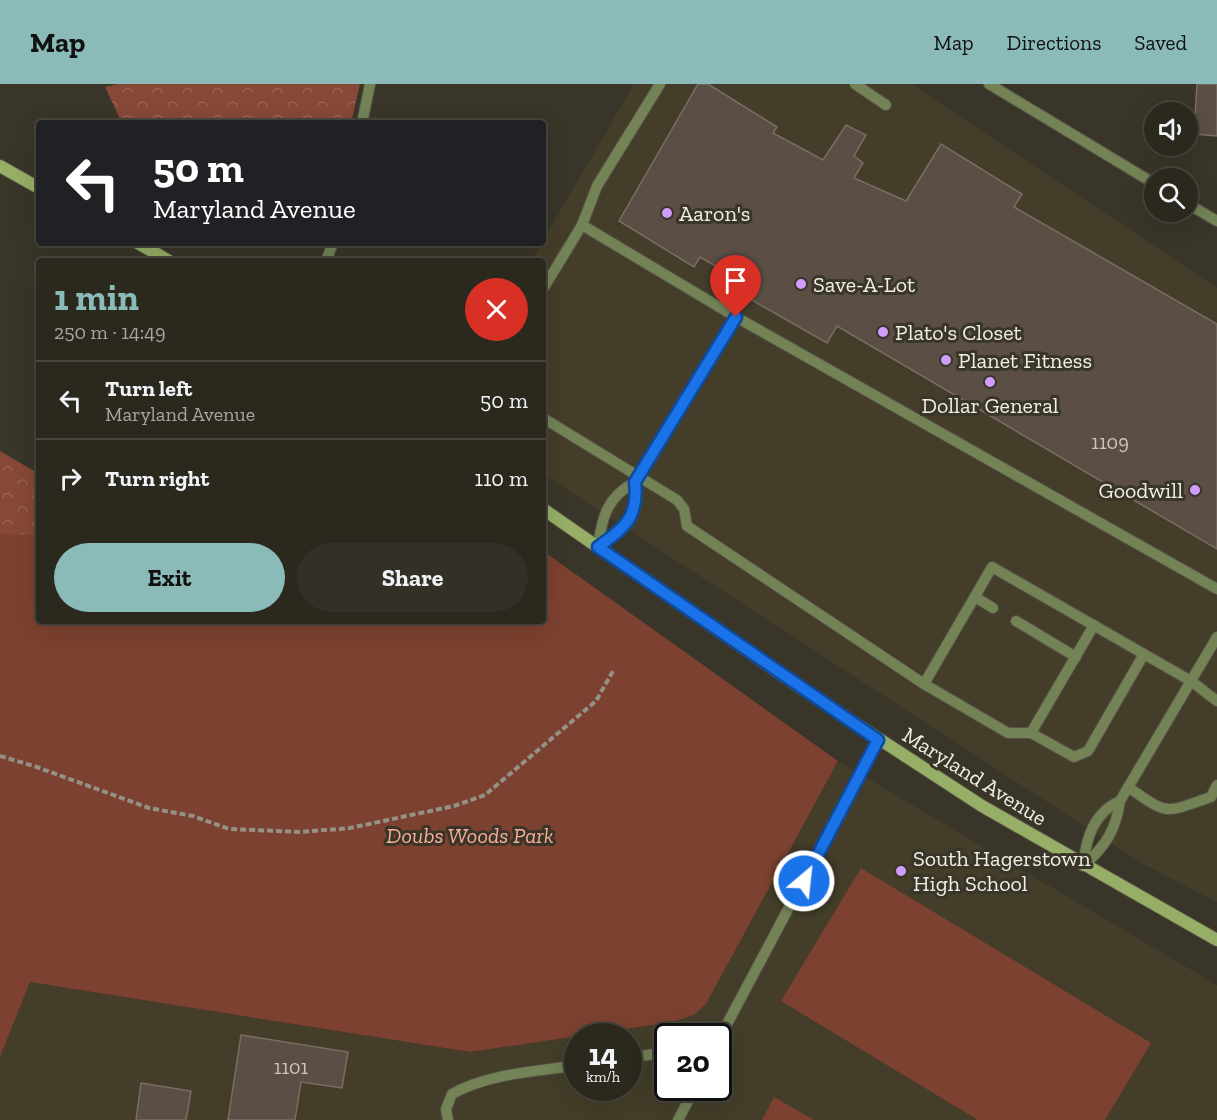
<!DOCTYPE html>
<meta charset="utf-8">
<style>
body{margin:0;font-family:"Zilla Slab",serif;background:#333027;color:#f1f3f6;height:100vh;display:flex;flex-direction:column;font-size:22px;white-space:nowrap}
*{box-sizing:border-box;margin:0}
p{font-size:20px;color:#a6a6a4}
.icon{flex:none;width:33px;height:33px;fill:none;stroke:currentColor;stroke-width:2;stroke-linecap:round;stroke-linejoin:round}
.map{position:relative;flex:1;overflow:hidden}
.side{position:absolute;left:36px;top:174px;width:510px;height:366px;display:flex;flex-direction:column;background:#2b281e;border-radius:6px;box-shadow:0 6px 24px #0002,0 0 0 2px #47443c}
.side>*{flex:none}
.top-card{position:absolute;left:36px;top:36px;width:510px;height:126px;border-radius:6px;box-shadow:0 6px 24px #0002,0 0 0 2px #47443c;background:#202124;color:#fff;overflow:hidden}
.controls{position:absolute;left:1144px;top:18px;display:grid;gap:12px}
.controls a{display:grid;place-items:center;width:54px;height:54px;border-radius:50%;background:#2b281e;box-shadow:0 6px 24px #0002,0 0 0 2px #47443c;font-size:30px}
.speed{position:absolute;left:564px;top:939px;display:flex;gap:12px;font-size:30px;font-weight:700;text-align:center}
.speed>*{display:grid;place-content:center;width:78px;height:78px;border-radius:50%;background:#2b281e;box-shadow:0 6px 24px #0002,0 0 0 2px #47443c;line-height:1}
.speed small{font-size:15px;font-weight:400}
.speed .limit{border:3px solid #111;border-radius:9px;background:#fff;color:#111}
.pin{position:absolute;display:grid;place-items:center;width:51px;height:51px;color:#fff;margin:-62px -26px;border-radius:50% 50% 50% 0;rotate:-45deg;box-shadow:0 0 6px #0007}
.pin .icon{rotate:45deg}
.me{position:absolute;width:66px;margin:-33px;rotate:28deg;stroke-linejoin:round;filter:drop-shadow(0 0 4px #0008)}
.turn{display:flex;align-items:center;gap:21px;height:126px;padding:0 18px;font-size:27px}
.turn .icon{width:78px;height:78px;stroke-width:2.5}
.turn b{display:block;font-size:42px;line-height:51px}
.round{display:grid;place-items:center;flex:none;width:63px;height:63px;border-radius:32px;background:#333027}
.head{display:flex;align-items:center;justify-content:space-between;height:102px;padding:0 18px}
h1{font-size:36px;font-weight:800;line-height:45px;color:#8bbbb9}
.button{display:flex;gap:12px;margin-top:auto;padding:12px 18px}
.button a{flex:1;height:69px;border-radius:36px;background:#8bbbb9;color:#111;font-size:24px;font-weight:800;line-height:69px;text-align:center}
.button a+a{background:#333027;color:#f1f3f6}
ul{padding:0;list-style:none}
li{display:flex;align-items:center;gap:18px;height:78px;padding:0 18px;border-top:2px solid #47443c}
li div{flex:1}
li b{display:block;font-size:22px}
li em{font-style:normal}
header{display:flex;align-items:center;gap:36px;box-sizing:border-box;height:84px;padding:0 30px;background:#8bbbb9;color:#111}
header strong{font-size:28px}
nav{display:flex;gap:33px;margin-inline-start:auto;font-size:21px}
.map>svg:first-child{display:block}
.built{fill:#433d29;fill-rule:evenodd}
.forest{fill:url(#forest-crowns)}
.park{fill:#7c4130}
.building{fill:#5b4f45;stroke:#7a6e62;stroke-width:1.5}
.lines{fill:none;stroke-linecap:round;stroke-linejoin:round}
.service-casing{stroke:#565346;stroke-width:12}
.secondary-casing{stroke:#565346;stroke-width:14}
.path{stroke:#949186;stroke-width:4;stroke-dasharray:6 3;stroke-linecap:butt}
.service{stroke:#738356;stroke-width:10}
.secondary{stroke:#96ae65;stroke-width:12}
.route-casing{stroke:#114b97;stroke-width:15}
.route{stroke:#1a73e8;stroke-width:10}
.poi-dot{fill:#d29cfd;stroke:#393528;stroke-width:2}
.labels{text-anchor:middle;stroke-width:6;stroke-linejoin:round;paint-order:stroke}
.number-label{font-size:20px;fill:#cbc6bd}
.poi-label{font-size:22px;fill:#f0eee5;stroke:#393528;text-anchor:start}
.street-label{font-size:22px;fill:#f0eee5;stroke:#393528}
.park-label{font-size:22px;font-style:italic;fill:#f9ac96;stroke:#393528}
</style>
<header>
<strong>Map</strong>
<nav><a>Map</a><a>Directions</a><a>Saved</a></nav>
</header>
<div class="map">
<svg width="1217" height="1036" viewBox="0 0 1217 1036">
<defs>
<pattern id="forest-crowns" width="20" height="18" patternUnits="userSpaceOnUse" patternTransform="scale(1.5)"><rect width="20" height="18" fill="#874837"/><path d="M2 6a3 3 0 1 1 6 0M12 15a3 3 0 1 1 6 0" fill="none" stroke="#986354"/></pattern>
</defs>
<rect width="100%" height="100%" fill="#393528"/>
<g class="built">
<path d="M634,0h278l305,204v614l-76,-39 -598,-389v-213h-12z"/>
<path d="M838,677l379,224v135h-1217v-63l30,-75 439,70 204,-30 21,-7 12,-11zM578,952h50v52h-50zM668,952h50v52h-50z"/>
</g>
<g class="forest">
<path d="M118,0h242l-9,39h-229l-17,-36z"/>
<path d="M0,367l39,23v99l-39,-12z"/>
</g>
<g class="park">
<path d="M0,450l39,1v86h504v-70l295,210 -132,243 -12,11 -21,7 -203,30 -440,-70 -30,75z"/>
<path d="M861,784l290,175 -46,77h-127l-197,-119z"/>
<path d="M774,1013l40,23h-52z"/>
</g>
<g class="building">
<path d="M698,0h10l69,43 -4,6 50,27 23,-35 20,10 -12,21 9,7 -9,15 52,23 35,-57 81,50 -8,13 203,117v225l-380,-223 -10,17 -77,-44 5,-10 -55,-32 -6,10 -75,-46z"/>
<path d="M1197,0h20v52l-23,-2z"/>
<path d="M241,951l107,17 -6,36 -41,-6 -6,38h-67z"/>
<path d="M141,999l50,8 -5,29h-50z"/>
</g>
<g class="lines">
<defs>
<g id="service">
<path d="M855,0l31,21"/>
<path d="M989,0l166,100"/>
<path d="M362,39l8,-39"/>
<path d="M1188,120l29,17"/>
<path d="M582,141l15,-39 63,-102"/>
<path d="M326,177l7,-18"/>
<path d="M543,205l39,-64 154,92"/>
<path d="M543,334l134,82 7,9 3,17 237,158 84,49h23l63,-108"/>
<path d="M635,398c3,34 -10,46 -37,65 4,-30 9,-50 37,-65l101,-165 481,272"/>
<path d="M975,513l18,11"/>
<path d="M1016,537l60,36"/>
<path d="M924,600l68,-117 199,114 26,20"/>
<path d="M1031,649l43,24 14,-6 56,-97"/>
<path d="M1128,703c41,29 36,26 83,10l6,-12"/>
<path d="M1120,717c-27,12 -34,38 -37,65 22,-19 33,-36 37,-65l97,-164"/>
<path d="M718,957l160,-301"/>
<path d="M628,974l40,-6"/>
<path d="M448,1036l-2,-11 6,-15c37,-21 84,-22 126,-29"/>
<path d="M678,1036l17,-32"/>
</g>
<g id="secondary">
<path d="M0,82l39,22"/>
<path d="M138,159l31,18"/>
<path d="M543,425l258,179 181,118 235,134"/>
</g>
</defs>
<use href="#service" class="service-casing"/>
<use href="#secondary" class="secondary-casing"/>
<path class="path" d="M0,672l34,10 115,42 44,8 36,13 72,3 49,-4 104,-22 31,-11 111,-94 17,-30"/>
<use href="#service" class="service"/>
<use href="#secondary" class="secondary"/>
</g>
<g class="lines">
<defs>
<path id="route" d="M736,233l-101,165c4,34 -10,46 -37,65l280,193 -74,141"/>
</defs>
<use href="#route" class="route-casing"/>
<use href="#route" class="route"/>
</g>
<g class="poi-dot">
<circle cx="667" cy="129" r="6"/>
<circle cx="801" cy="200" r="6"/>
<circle cx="883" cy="248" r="6"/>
<circle cx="946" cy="276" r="6"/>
<circle cx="990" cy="298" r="6"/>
<circle cx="1195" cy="406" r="6"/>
<circle cx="901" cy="787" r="6"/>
</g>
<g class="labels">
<g class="number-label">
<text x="1110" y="365">1109</text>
<text x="291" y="990">1101</text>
</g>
<g class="poi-label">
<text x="679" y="137">Aaron's</text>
<text x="813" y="208">Save-A-Lot</text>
<text x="895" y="256">Plato's Closet</text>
<text x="958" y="284">Planet Fitness</text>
<text x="990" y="329" text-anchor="middle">Dollar General</text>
<text x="1183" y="414" text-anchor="end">Goodwill</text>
<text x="913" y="782">South Hagerstown<tspan x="913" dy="25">High School</tspan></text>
</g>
<g class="street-label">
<text transform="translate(975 692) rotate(32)" y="8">Maryland Avenue</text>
</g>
<g class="park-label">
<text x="470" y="759">Doubs Woods Park</text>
</g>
</g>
</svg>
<div class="controls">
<a><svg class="icon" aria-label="sound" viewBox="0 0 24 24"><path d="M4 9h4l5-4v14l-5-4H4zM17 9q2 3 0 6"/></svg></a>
<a><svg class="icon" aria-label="search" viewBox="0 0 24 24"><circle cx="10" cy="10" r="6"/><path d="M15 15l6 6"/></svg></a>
</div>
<div class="speed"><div>14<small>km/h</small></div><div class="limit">20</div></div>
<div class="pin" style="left:736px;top:233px;background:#d93025"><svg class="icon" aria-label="arrive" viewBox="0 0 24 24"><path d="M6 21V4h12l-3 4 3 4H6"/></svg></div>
<svg class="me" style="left:804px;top:797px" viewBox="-20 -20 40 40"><circle r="17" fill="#1a73e8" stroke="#fff" stroke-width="3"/><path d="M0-11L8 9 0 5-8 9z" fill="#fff"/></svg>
<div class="top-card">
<div class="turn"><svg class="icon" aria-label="left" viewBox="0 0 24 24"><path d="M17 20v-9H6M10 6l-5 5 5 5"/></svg><div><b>50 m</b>Maryland Avenue</div></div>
</div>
<section class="side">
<div class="head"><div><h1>1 min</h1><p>250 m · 14:49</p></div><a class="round" style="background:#d93025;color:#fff"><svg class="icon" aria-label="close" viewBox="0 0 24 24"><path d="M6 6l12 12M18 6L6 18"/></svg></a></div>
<ul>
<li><svg class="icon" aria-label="left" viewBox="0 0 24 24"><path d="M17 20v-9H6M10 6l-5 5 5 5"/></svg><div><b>Turn left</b><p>Maryland Avenue</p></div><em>50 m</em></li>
<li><svg class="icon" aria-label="right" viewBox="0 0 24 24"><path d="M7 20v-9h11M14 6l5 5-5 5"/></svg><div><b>Turn right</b></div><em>110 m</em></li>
</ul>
<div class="button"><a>Exit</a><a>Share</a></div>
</section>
</div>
